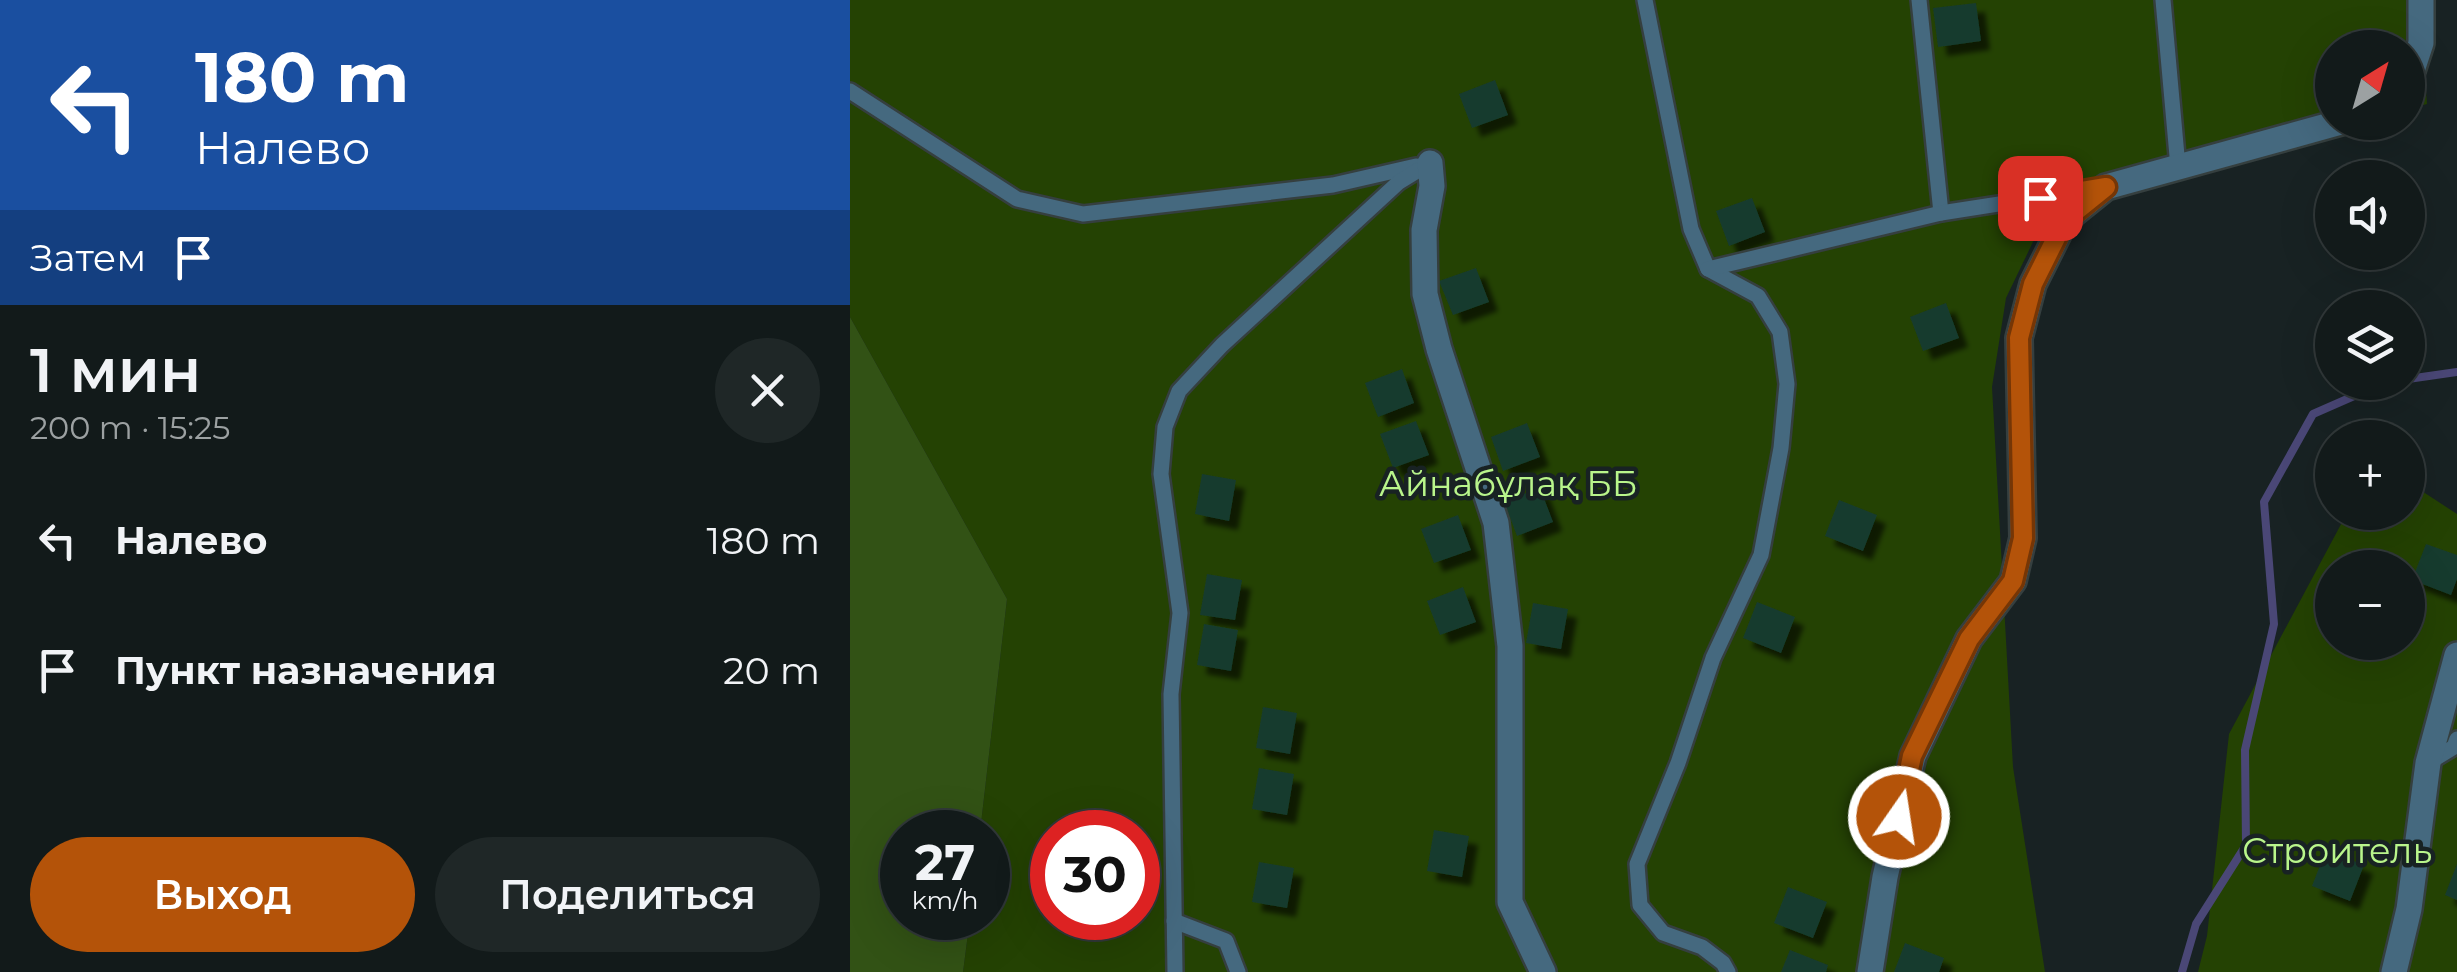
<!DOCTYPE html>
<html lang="ru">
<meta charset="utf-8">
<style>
body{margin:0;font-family:Montserrat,sans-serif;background:#1f2727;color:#f1f3f6;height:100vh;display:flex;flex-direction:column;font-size:38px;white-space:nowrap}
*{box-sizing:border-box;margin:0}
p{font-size:32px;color:#9ca1a2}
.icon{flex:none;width:55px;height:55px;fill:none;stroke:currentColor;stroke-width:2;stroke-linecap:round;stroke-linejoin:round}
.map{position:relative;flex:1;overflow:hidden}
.panel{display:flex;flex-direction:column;background:#121a1a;width:850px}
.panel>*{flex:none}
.hud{background:#1a4fa0;color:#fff;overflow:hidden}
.needle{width:65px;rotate:37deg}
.fabs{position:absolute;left:1465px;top:30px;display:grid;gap:20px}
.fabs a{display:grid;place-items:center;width:110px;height:110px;border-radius:50%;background:#121a1a;box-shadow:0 10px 40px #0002,0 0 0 2px #313839;font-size:50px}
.speed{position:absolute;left:30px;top:810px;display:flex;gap:20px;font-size:50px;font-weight:700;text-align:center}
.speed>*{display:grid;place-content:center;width:130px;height:130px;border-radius:50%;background:#121a1a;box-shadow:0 10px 40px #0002,0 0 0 2px #313839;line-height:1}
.speed small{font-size:25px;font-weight:400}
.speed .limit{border:15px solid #d22;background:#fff;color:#111}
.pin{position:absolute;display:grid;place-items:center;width:85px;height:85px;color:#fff;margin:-42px;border-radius:20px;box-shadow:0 5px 15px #0006}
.me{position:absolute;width:110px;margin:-55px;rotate:13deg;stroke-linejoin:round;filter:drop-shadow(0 0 8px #0008)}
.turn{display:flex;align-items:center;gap:35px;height:210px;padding:0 30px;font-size:45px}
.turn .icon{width:130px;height:130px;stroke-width:2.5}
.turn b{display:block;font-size:70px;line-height:85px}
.then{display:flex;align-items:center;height:95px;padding:0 30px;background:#0003;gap:20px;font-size:38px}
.round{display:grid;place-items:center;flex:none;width:105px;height:105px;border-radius:52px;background:#1f2727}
.overview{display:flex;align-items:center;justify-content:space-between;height:170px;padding:0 30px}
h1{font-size:60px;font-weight:600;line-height:75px}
.button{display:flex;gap:20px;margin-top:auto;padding:20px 30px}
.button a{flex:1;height:115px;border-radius:60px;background:#b45309;color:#fff;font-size:40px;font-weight:600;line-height:115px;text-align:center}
.button a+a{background:#1f2727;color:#f1f3f6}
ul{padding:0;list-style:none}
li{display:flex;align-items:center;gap:30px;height:130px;padding:0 30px}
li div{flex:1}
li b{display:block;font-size:38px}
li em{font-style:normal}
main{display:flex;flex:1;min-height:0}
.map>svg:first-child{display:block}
.green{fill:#244203;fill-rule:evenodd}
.forest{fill:#325215}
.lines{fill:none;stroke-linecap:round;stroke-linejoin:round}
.stream{stroke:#4a4776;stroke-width:8}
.building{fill:#173b2e;filter:url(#shadow)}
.lane-casing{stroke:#353f3f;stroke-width:20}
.street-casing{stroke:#353f3f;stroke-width:30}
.lane{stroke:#45697f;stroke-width:15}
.street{stroke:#45697f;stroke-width:25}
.route-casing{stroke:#753606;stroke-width:25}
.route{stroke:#b45309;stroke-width:18}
.labels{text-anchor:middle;stroke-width:9;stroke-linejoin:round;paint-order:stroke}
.park-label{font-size:35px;fill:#b9f58b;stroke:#182223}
</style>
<main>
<section class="panel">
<div class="hud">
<div class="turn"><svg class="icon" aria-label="left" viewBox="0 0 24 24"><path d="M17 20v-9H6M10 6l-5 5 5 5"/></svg><div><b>180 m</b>Налево</div></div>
<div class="then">Затем<svg class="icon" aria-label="arrive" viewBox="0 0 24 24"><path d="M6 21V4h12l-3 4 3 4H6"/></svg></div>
</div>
<div class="overview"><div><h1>1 мин</h1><p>200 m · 15:25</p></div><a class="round"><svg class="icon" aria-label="close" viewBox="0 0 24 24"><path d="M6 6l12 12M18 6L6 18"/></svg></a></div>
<ul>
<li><svg class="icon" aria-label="left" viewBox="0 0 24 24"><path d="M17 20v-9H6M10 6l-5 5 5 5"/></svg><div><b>Налево</b></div><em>180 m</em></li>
<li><svg class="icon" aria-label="arrive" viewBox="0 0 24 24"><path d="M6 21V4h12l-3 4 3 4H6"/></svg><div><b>Пункт назначения</b></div><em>20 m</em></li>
</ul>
<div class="button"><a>Выход</a><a>Поделиться</a></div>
</section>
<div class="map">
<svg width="1607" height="972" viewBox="0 0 1607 972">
<defs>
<filter id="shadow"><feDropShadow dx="9" dy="9" stdDeviation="2.5" flood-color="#0009"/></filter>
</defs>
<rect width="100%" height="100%" fill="#182223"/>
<g class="green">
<path d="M0,0h1569l8,104 -19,5v-61h-76v74l31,1 -318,94 -39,81 -14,89 21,380 32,205h-1082l7,-54h18v-86h-8l27,-233 -157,-282zM202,832h86v86h-86z"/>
<path d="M1558,482l49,32v458h-259l9,-36 22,-202 118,-221 61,-1zM1482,568h76v74h-76z"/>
</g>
<path class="forest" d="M0,317l157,282 -27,233h-78v86h68l-7,54h-113z"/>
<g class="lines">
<g class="stream">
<path d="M1558,379l49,-7"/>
<path d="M1332,972l14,-48 50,-79 -1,-95 29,-126 -10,-122 49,-88 73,-32"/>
</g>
</g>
<g class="building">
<path d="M1126,3l5,38 -43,6 -5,-39z"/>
<path d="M645,80l13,35 -36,13 -13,-34z"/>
<path d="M902,198l13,34 -36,14 -13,-35z"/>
<path d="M626,268l13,34 -36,13 -14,-34z"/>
<path d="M1096,303l13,35 -36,13 -13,-34z"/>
<path d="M552,369l12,34 -36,14 -13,-34z"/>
<path d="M566,421l13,34 -36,13 -13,-34z"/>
<path d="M677,423l13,34 -37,14 -12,-34z"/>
<path d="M352,474l34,6 -7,41 -34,-7z"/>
<path d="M690,488l13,34 -36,14 -13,-35z"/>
<path d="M989,500l38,15 -14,36 -38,-15z"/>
<path d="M608,515l13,35 -37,13 -13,-34z"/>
<path d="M1576,544l31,11v24l-6,16 -39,-15z"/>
<path d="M357,574l35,6 -7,40 -35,-5z"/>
<path d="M613,587l13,35 -36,13 -13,-34z"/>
<path d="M907,602l38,15 -14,36 -38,-15z"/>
<path d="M683,603l35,6 -7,40 -35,-6z"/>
<path d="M354,624l34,6 -7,41 -34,-6z"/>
<path d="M413,707l34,6 -7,41 -34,-6z"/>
<path d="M409,768l35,6 -7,41 -35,-6z"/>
<path d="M584,830l35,6 -7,41 -35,-6z"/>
<path d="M1476,850l38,15 -14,36 -38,-15z"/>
<path d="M409,862l35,6 -7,40 -35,-6z"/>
<path d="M1607,864v36l-12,-5z"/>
<path d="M938,887l39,15 -14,36 -39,-15z"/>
<path d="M1055,943l39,15 -5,14h-45z"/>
<path d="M940,950l38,15 -2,7h-45z"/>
</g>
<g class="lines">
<defs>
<g id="lane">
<path d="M795,0l46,229 17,40 50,27 22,36 7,52 -6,64 -20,107 -48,103 -35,105 -41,101 3,41 23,28 39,14 21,16 5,9"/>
<path d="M1069,0l22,213"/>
<path d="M1313,0l15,167"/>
<path d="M0,91l167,108 66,15 250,-29 83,-19"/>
<path d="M858,269l233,-56 160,-25"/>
<path d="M1578,763l26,-16 3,-8"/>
<path d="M324,921l52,20 12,31"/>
<path d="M325,972l-4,-278 9,-81 -19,-139 4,-47 14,-36 43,-46 177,-163 31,-19"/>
</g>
<g id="street">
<path d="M1558,83l13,-40v-43"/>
<path d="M580,163l2,23 -8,44 1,64 14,55 57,174 14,123v256l33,70"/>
<path d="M1020,972l15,-95 28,-121 56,-117 44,-58 10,-43 -4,-200 14,-54 32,-64 41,-33 235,-65"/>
<path d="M1544,972l15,-63 19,-146 29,-108"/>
</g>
</defs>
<use href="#lane" class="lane-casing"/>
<use href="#street" class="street-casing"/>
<use href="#lane" class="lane"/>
<use href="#street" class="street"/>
</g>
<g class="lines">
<defs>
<path id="route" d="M1049,817l13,-61 57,-117 44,-58 10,-43 -4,-200 14,-54 32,-64 41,-33 -66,11"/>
</defs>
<use href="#route" class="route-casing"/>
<use href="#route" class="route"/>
</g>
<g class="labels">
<g class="park-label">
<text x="658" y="496">Айнабұлақ ББ</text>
<text x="1487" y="863">Строитель</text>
</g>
</g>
</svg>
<div class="fabs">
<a><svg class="needle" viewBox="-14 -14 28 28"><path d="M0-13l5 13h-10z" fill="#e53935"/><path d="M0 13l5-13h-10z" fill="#9ca1a2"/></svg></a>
<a><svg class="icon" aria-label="sound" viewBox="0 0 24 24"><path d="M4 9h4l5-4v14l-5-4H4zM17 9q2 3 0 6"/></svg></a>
<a><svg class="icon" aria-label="layers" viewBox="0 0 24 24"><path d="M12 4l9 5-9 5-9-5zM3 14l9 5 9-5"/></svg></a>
<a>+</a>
<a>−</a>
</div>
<div class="speed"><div>27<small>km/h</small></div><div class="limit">30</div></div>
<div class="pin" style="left:1190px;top:198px;background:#d93025"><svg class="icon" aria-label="arrive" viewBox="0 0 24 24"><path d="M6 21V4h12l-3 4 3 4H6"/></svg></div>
<svg class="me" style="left:1049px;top:817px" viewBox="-20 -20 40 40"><circle r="17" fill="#b45309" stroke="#fff" stroke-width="3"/><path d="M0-11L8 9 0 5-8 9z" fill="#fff"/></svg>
</div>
</main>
